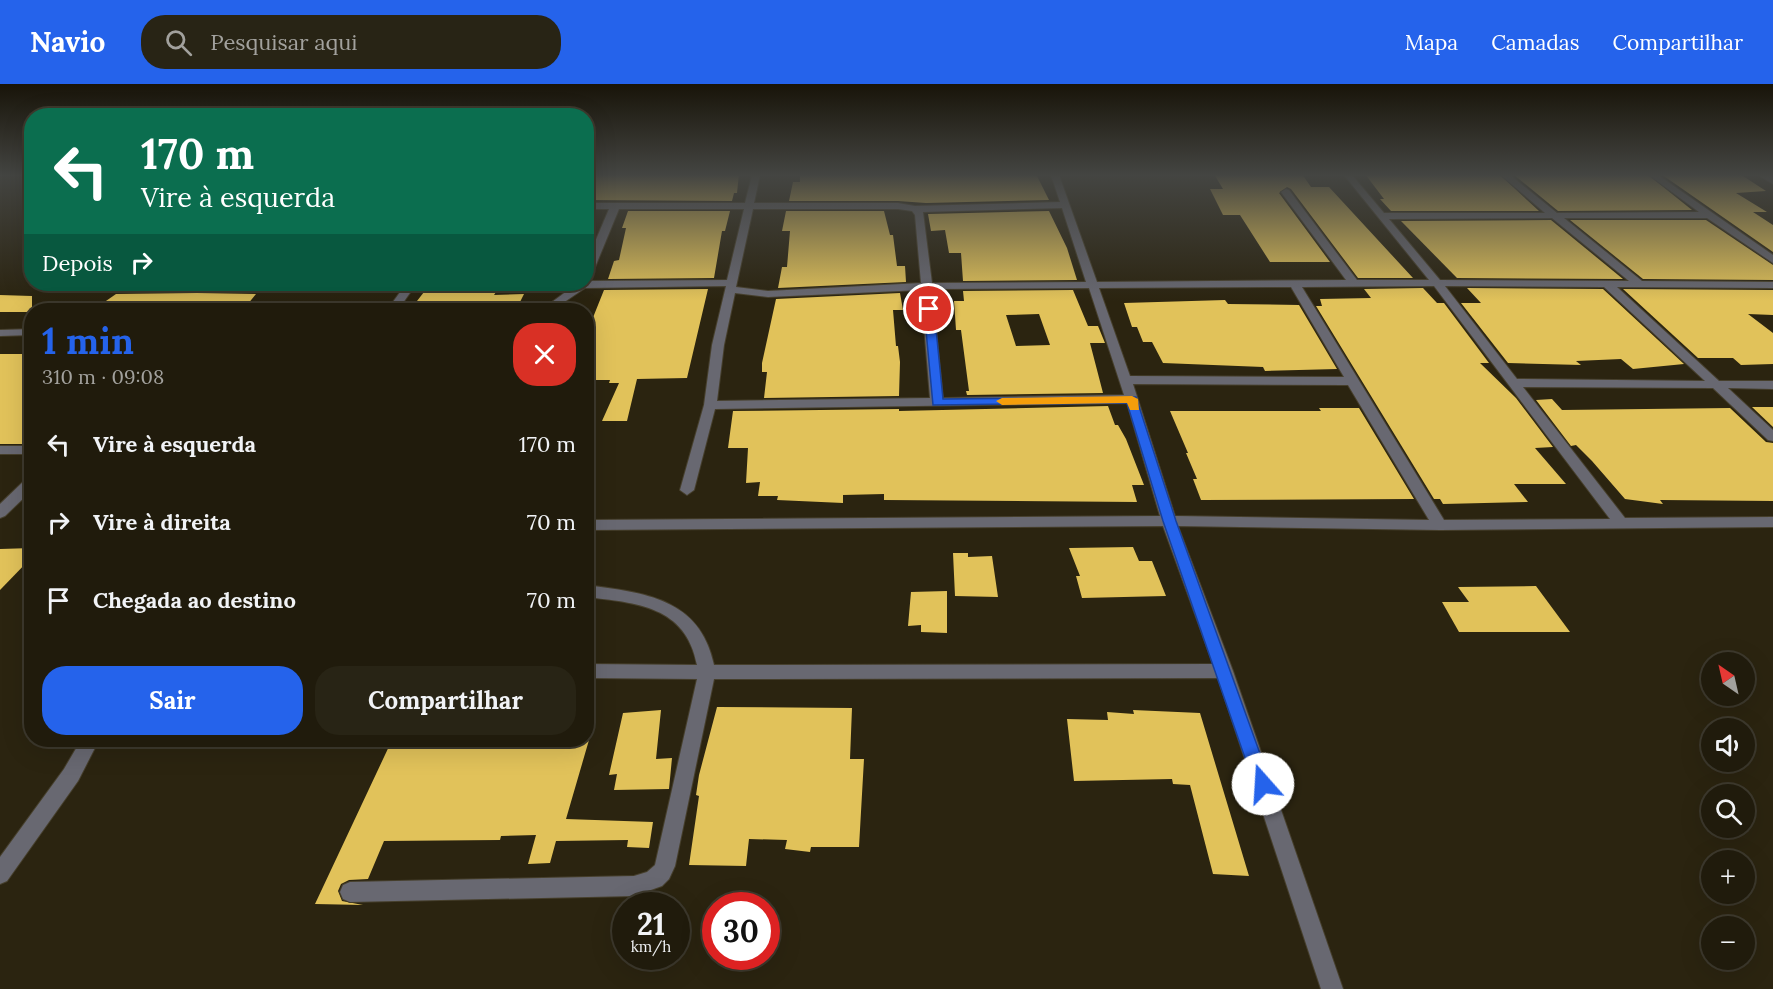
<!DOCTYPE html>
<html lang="pt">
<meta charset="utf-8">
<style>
body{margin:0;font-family:Lora,serif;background:#282415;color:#f1f3f6;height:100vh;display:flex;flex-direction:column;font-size:22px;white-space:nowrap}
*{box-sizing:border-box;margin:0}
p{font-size:20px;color:#a2a19d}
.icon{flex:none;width:33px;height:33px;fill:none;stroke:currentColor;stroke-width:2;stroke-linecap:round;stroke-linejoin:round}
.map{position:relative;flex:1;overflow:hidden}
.panel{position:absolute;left:24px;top:219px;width:570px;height:444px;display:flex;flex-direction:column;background:#201b0c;border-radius:24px;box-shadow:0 6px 24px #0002,0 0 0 2px #3d392d}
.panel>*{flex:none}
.banner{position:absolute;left:24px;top:24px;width:570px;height:183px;border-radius:24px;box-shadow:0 6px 24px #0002,0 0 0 2px #3d392d;background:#0b6e4f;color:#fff;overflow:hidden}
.needle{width:39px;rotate:326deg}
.tools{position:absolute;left:1701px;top:568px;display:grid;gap:12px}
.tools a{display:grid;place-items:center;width:54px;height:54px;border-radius:50%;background:#201b0c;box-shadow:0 6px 24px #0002,0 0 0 2px #3d392d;font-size:30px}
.speed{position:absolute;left:612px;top:808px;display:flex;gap:12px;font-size:30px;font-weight:700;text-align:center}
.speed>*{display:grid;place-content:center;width:78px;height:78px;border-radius:50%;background:#201b0c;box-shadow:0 6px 24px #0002,0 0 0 2px #3d392d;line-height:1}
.speed small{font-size:15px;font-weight:400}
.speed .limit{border:9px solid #d22;background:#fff;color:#111}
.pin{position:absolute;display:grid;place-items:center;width:51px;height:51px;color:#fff;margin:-26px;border:3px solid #fff;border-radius:50%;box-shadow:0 2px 6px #0007}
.me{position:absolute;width:66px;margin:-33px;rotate:341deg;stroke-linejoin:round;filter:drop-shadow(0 0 4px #0008)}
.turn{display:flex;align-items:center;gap:21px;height:126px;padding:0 18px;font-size:27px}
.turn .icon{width:78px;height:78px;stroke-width:2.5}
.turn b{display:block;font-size:42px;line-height:51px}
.then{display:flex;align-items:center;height:57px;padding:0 18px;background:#0003;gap:12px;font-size:22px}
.round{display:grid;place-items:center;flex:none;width:63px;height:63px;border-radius:24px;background:#282415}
.head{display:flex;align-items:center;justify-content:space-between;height:102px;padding:0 18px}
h1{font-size:36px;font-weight:700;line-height:45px;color:#2563eb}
.button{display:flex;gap:12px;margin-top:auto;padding:12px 18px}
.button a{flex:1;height:69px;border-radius:24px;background:#2563eb;color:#fff;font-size:24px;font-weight:700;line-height:69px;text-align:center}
.button a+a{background:#282415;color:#f1f3f6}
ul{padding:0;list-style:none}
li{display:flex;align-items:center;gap:18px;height:78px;padding:0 18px}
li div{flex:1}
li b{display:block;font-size:22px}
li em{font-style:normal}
header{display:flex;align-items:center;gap:36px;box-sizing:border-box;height:84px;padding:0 30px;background:#2563eb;color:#fff}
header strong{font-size:28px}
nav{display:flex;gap:33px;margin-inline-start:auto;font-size:21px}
.search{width:420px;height:54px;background:#282415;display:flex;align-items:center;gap:15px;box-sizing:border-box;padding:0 21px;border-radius:24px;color:#a2a19d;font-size:22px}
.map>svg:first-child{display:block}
.building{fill:#e1c25a;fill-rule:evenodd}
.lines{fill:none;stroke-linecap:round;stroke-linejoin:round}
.street-casing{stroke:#463f2c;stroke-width:2}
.street{fill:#686871;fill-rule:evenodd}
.route{fill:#2563eb;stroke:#184099;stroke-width:1.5}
.slow{fill:#f59e0b}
</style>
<header>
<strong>Navio</strong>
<div class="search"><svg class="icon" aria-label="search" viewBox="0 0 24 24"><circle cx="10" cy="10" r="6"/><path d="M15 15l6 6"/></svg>Pesquisar aqui</div>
<nav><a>Mapa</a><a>Camadas</a><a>Compartilhar</a></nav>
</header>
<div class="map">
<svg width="1773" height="905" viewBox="0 0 1773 905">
<rect width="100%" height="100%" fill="#2b2410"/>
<g class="building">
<path d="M586,90h153l-2,19h-3l-2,8 -146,-1z"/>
<path d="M800,90h236l13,26 -123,3 -28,-2h-109l4,-19h7z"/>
<path d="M1214,90h88l9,13h18l84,91h-55l-67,-89 -4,-2 -8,6 51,69h-60l-30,-47h-17l-13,-26h13z"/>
<path d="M1365,90h134l40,37h-148l-11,-12h4z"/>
<path d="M1513,90h134l45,36 -134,1z"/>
<path d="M1661,90h79l26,17 -30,2 31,19h-14l20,13v27z"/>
<path d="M628,127h102l-5,20h-3l-8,47 -106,1 6,-18 5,-1 7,-32h-4z"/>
<path d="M786,127h98l6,24h3l4,31h8l1,16 -128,6 4,-21h5l3,-36h-8z"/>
<path d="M1049,127l18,37 10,32 -114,1 -2,-28h-12l-4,-23 -14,1 -3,-17z"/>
<path d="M1551,136l72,59 -166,-1 -56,-57z"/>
<path d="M1570,136h136l67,45v15l-130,-1z"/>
<path d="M1423,204l14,15h7l45,60h-9l36,35 37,49 -18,1 31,36h-52l14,18 -85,2 -3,-5h-6l-118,-193h6l-2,-7 51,-1 -7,-9z"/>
<path d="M1467,204l136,1 81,75 -51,5 -12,-10 -45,2 5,4 -73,-2 -47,-60h20z"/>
<path d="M708,205l-21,89 -50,1 -10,42h-25l17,-38h-10l1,-3h-24v-45l18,-45z"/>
<path d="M1623,205l150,1v25l-25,-1 25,19v31l-32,1 -8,-7h-35z"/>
<path d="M1073,206l15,36h10l7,17h-15l13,50 -136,2 -1,-4h3l-8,-61h-5l-2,-29h10l-1,-10zM1039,230l11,31 -34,1 -10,-31z"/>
<path d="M424,208h72l-2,3 30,-1 -8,16h-106z"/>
<path d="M197,209l59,1 -13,16h-150l23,-16z"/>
<path d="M900,209l3,17h-10l3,36h2l2,16 -1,34 -135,2 3,-26h-5v-9l14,-64z"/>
<path d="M0,211l32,1v16h-32z"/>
<path d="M1225,216l3,4 71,1 38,64 -72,2 -2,-4 -100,-4 -11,-21h-9l-6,-15h-5l-8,-24z"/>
<path d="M0,270h32v85l-10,5h-22z"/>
<path d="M1552,315l10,11 168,-2 36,34 7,1v58l-113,-1 3,4 -38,-5 -33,-38 -16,-16 -5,1 -35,-46z"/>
<path d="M1108,322l7,19h3l8,14 18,46h-12l5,17 -253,-2v-6l-41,1v8l-66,-3 1,-4h-20l2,-14 -14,1 2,-35h-20l5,-37 166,-2v2z"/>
<path d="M1752,323h21v20z"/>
<path d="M1319,324h40l55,91 -213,1 -8,-21h4l-11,-26h2l-18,-42h151z"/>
<path d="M1133,463l6,14h13l14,35 -84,2 -6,-22h4l-11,-28z"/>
<path d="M32,464v9l-32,33v-41z"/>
<path d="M953,469h15v4l24,-1 6,41 -43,-1z"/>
<path d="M1536,502l34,46h-111l-17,-30h27l-11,-15z"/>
<path d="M947,507v42l-26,-1v-7l-13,1 3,-34z"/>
<path d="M717,623l135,1 -2,51h14l-5,88h-48l-1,5 -25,-3 2,-9 -38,-1 -3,27 -57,-1 10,-69 -3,-1 3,-20z"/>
<path d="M661,626l-5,49 16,-1 -3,31 -55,1 3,-16 -8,1 14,-62z"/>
<path d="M1133,626l67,3 49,163 -36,-2 -23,-89 -17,-1 -1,-5 -98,2 -7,-62 41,1 -1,-8 27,2z"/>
<path d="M392,656h197l-23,79 87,3 -4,26 -22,-1 1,-7 -72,1 -6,22 -22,1 8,-29 -35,1 -1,4 -116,1 -16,38 -19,1 -8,4 -3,7 4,10 21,4 -48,-1z"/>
</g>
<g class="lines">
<defs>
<g id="street">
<path d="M752,91h8l-6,28h144l17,3 145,-4 -9,-27h8l38,107 249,-2 -65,-88 5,-3 3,1 68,90h72l-85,-105h8l32,38h161l-44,-38h9l47,38 142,-1 -50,-37h9l115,80v8l-66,-45h-143l78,63 131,1v6l-156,-1 102,94h54v8l-45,-1 45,42v11l-5,-1 -55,-52 -190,-1 102,131 148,-1v10l-333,3 -262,-4 55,145 110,318h-22l-103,-311 -504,1 -39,187 -6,13 -7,7 -28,10 -284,6 -7,-3 -3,-7 3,-7 7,-3 284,-6 13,-4 8,-7 42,-186 -111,-1v-14l111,1c-11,-59 -60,-62 -111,-68v-12c59,8 114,13 128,80l499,-1 -50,-138 -577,4v-10l574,-4 -33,-113 -412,6 -21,81 -7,5 -7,-5 24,-85 8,-60 14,-59 -141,2 -22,15 -2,7h-10l1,-8 19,-14 -159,2 -14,20h-11l19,-26h180v-3l141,-1 17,-71h-125l-28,68 -5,3v-17l23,-54h-23v-6h159zM1062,124l24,74 -154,1 -9,-71zM753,125h145l14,2 3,4 6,68 -153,8 -32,-4zM1552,134l77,63 -189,-1 -51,-61zM1434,202l176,233 -166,1 -142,-233zM1445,202l159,1 101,94 -188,-2zM1291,203l53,90 -214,-1 -31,-88zM1089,204l35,107 -181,3 -11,-109zM921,206l9,108 -213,3 7,-56 11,-52 33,4zM1133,300l215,1 81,135 -254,-4z"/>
<path d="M1758,91h10l5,2v7z"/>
<path d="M32,245v6l-32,1v-6z"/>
<rect x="0" y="362" width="32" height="8"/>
<path d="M32,393v13l-27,26 -5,2v-14l27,-26z"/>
<path d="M81,656h18l-21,41 -71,100 -7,3v-27l64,-88z"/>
</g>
</defs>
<use href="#street" class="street-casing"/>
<use href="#street" class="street"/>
</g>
<linearGradient id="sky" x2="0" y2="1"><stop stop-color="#181409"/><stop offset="0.42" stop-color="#444542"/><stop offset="1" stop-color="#444542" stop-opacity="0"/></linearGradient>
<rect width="1773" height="217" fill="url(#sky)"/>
<path class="route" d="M929,222l5,3 9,90 193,-2 40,124 95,263 -2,6 -6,2 -7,-2 -2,-6 -91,-263 -36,-118 -194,2 -9,-96z"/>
<path class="slow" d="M1132,312l6,3 1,11h-9l-3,-7 -125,2 -6,-4 6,-3z"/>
</svg>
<div class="tools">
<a><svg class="needle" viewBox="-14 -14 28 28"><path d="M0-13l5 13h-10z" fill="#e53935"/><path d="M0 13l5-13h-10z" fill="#a2a19d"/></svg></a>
<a><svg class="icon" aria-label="sound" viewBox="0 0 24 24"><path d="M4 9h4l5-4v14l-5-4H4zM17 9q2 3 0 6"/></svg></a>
<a><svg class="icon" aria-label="search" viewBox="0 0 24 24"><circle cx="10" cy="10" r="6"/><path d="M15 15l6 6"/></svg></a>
<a>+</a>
<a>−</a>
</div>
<div class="speed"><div>21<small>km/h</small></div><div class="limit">30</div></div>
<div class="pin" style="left:929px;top:225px;background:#d93025"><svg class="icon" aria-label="arrive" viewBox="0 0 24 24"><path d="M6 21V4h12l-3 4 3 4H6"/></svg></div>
<svg class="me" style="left:1263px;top:700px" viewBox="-20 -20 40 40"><circle r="19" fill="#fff"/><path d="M0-13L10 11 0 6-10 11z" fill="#2563eb"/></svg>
<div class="banner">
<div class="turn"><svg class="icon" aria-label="left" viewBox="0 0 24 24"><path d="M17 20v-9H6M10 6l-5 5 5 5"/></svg><div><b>170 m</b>Vire à esquerda</div></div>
<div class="then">Depois<svg class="icon" aria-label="right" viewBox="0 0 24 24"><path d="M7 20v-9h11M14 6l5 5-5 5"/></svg></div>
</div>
<section class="panel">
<div class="head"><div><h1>1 min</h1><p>310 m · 09:08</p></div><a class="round" style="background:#d93025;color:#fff"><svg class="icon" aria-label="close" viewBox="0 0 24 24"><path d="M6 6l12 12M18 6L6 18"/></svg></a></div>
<ul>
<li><svg class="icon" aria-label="left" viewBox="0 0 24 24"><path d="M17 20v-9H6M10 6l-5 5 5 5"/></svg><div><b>Vire à esquerda</b></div><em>170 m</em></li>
<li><svg class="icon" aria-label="right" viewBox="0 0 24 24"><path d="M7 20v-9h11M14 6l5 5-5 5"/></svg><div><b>Vire à direita</b></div><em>70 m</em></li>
<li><svg class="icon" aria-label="arrive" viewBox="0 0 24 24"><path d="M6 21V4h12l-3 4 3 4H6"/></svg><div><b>Chegada ao destino</b></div><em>70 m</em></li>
</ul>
<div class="button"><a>Sair</a><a>Compartilhar</a></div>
</section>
</div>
